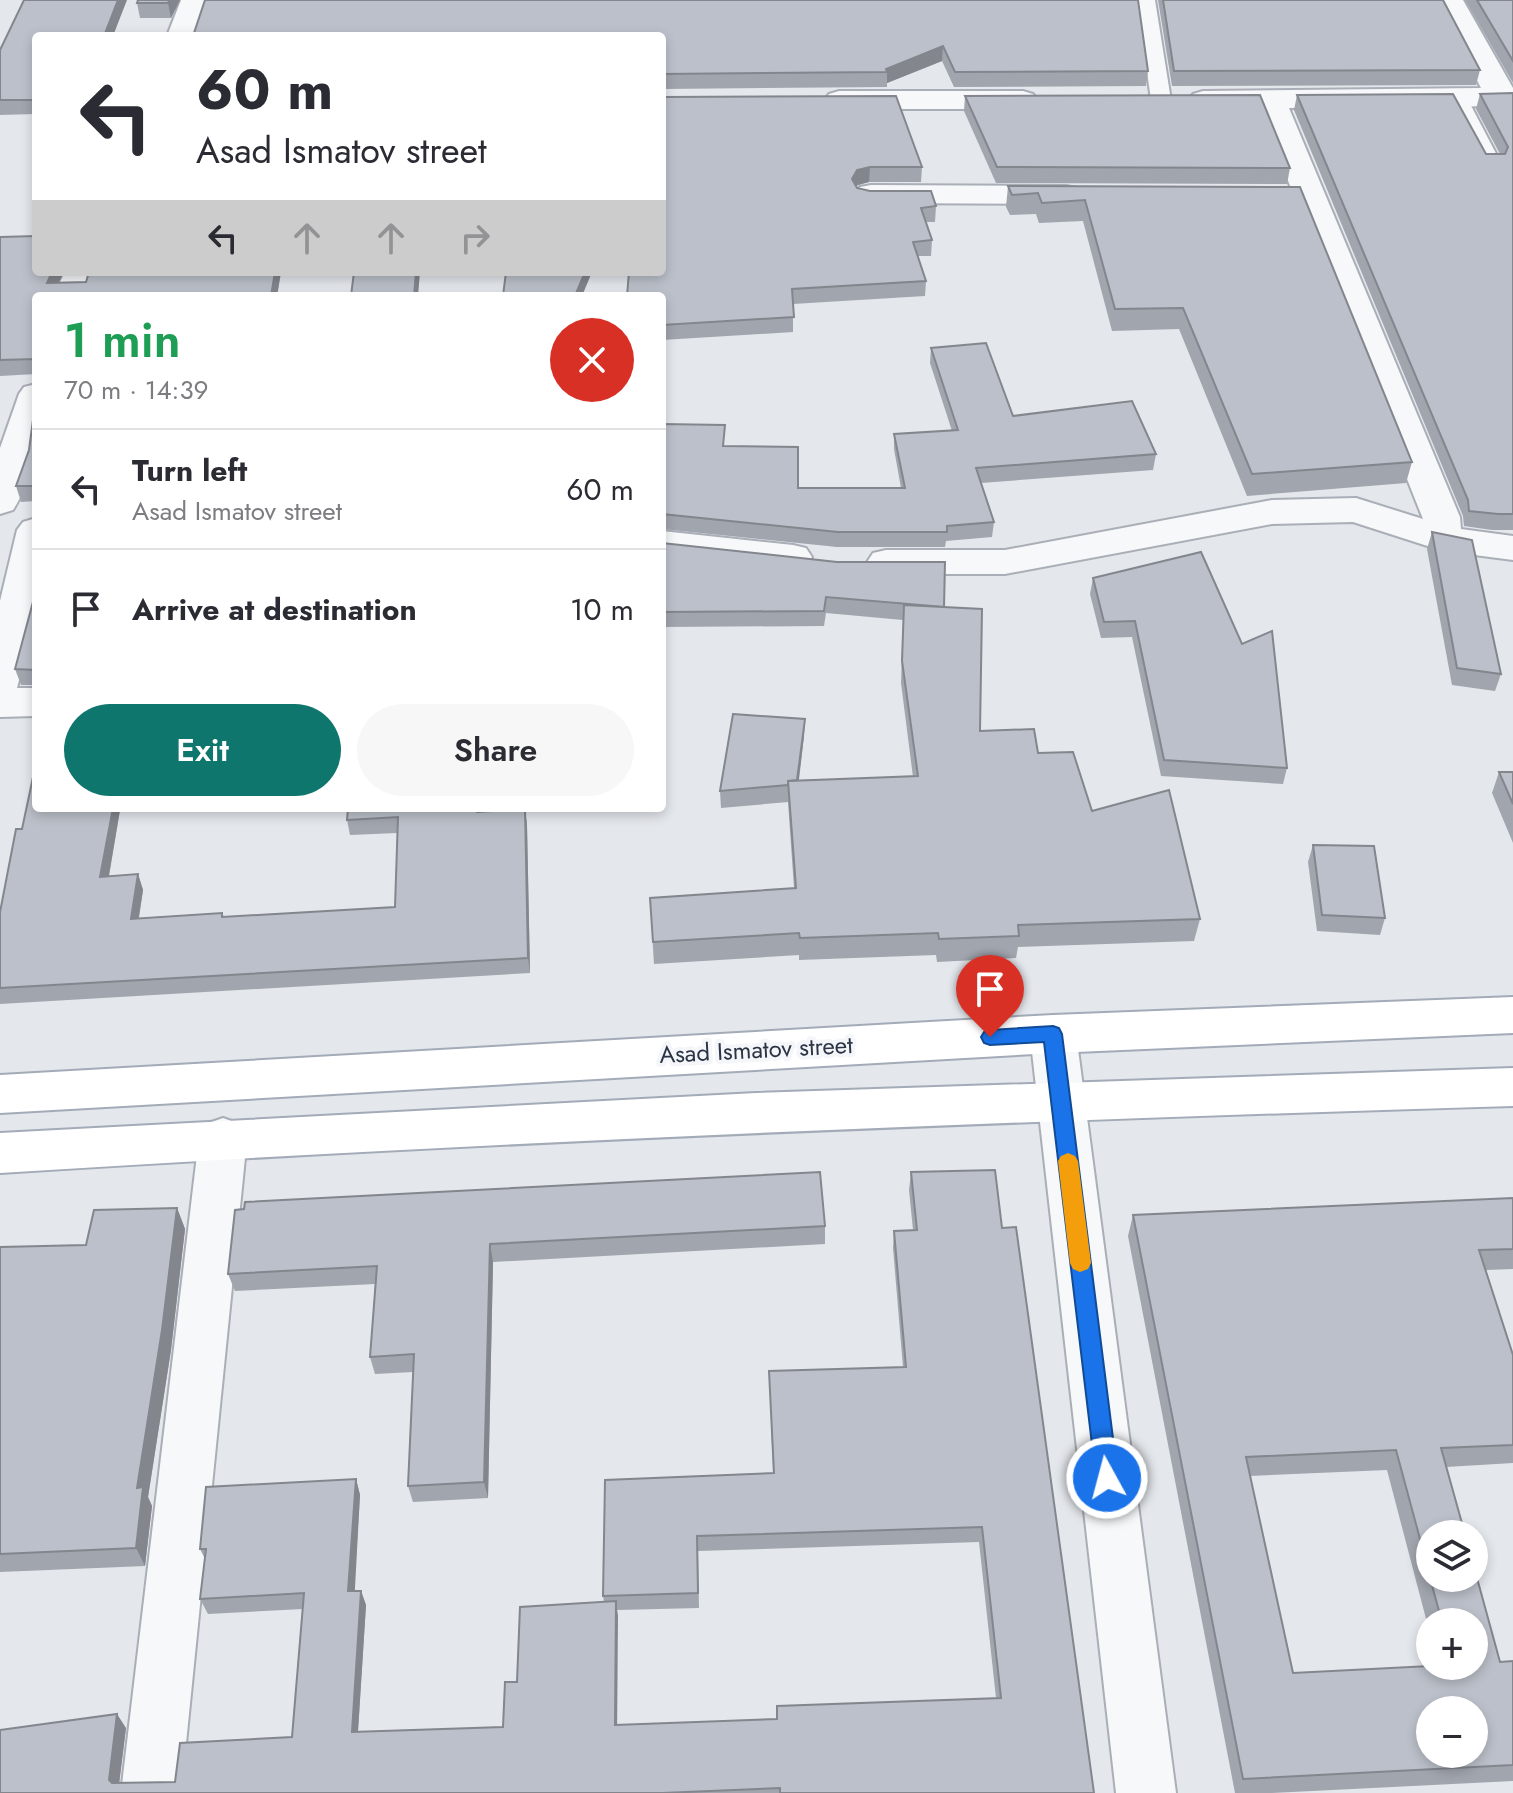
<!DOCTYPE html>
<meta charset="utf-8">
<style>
body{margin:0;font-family:Jost,sans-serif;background:#f7f7f7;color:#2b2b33;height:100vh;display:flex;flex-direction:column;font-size:30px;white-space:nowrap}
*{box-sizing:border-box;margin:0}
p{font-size:26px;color:#7c7c81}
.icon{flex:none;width:44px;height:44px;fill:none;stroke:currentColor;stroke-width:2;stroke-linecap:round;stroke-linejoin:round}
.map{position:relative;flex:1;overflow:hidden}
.panel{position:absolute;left:32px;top:292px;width:634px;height:520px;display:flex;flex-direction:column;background:#fff;border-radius:8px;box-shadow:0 4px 12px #0003}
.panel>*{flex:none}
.banner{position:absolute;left:32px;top:32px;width:634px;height:244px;border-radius:8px;box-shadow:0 4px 12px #0003;background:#fff;color:#2b2b33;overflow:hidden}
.buttons{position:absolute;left:1416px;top:1520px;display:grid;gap:16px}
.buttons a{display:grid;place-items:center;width:72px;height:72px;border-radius:50%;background:#fff;box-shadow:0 4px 12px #0003;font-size:40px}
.pin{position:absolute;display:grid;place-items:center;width:68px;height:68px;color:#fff;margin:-82px -34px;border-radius:50% 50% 50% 0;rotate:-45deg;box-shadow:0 0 8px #0007}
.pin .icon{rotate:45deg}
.me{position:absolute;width:88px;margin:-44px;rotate:353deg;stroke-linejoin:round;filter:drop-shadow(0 0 6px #0008)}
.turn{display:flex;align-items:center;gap:28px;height:168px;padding:0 32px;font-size:36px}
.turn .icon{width:104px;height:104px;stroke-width:2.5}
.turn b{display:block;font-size:56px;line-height:68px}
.lanes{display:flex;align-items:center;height:76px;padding:0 32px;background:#0003;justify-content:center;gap:40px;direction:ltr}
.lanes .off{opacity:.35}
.round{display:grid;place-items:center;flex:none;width:84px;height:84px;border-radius:42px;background:#f7f7f7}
.headline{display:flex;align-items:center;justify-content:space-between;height:136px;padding:0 32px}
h1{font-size:48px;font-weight:600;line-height:60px;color:#1e9e55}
.button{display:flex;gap:16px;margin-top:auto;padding:16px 32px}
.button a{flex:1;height:92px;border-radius:48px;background:#0f766e;color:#fff;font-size:32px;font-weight:600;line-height:92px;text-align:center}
.button a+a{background:#f7f7f7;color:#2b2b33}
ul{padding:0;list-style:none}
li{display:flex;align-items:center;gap:24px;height:120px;padding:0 32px;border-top:2px solid #e1e1e2}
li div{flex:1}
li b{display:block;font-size:30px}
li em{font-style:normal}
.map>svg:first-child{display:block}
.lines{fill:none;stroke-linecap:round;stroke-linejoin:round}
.lane-casing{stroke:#a9aeb7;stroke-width:4}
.street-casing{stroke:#a9aeb7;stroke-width:4}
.primary-casing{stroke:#a3abb8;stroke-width:4}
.lane{fill:#f7f8fa;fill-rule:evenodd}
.street{fill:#f7f8fa;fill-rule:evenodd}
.primary{fill:#fff;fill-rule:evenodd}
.wall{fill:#a1a5ae;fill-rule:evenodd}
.shaded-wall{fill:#83868d}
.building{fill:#bbc0ca;stroke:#83868d;stroke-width:2;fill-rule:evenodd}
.route{fill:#1a73e8;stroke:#114b97;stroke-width:2}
.slow{fill:#f59e0b}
.labels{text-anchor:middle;stroke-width:8;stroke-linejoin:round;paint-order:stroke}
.street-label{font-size:24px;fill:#2b3445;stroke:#f4f6f9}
</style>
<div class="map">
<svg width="1513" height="1793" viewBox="0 0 1513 1793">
<rect width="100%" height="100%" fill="#e4e7ec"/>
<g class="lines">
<defs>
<g id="lane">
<path d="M1137,0h18l16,100 -3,4 -7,2 -10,-6z"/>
<path d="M1457,92l10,6 34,65 -3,4h-14l-3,-4 -34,-65z"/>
</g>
<g id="street">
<path d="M181,0h28l-14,36h-28z"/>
<path d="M1435,0h28l50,88v18l-224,2 171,409 1,12 52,7v24l-70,-9 -90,-29 -81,2 -267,50h-119l-13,-3 -6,-9 6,-9 13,-3h119l267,-50 84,-2 67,21 -164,-411 -66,-2 -5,-6 5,-6 10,-3 278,-3z"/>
<path d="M839,91h184l10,3 5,6 -5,6 -10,3h-184l-10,-3 -5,-6 5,-6z"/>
<path d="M871,185l195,1 11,2 5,7 -5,7 -11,2 -195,-1 -11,-2 -5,-7 5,-7z"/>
<path d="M65,272h32l-10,24h-34z"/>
<path d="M36,384c0,43 2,88 -23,126l-13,4v-66l19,-54 5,-7z"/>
<path d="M36,518v95l-19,75h19v28l-36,1v-116l17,-71 6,-8z"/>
<path d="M662,531l131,14 13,3 6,9 -6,9 -13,3 -131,-14z"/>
<path d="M1053,1015l16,6 7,13 100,759h-60l-86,-759 7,-13z"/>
<path d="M223,1118l17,6 7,14 -66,655h-60l78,-655 7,-14z"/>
</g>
<g id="primary">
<path d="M1513,997v36l-460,20 -1053,60v-38l1053,-60z"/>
<path d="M1513,1068v38c-505,15 -1009,35 -1513,67v-40l756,-40z"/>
</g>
</defs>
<use href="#lane" class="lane-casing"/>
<use href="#street" class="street-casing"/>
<use href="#primary" class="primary-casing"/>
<use href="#lane" class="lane"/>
<use href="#street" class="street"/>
<use href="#primary" class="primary"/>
</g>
<g class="wall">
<path d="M138,0h42l-9,18h-31l-3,-15z"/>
<path d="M1138,0l10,71 -2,15 -192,1 -12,-26 -55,22v4l-225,2v-53z"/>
<path d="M1158,0h285l37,70 -4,15 -304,1z"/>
<path d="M1465,0h48v83z"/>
<path d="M36,36v78l-36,1v-65z"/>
<path d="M1513,93v437h-21l-28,-4 -1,-10 -169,-406 3,-15 189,59h14l-24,-45 4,-15z"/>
<path d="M965,96l325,72 -3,16 -291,-1 -32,-72z"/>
<path d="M662,97l260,70 -1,15h-52l-13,4 1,2 79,18 -1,16h-9l6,18 -1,16h-13l8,25 -1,15 -132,8v28l-131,8z"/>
<path d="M1008,186l292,1 112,275 -6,21 -159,13 -68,-167 -67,2 -29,-110 -44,2 -3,-9 -26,1 -4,-8z"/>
<path d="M0,237l59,46 222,-11 -4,24h-241v78l-36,2z"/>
<path d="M931,348l82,68 143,38 -3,16 -172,13 13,39 -2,15 -46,4 -1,6h-108l-175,-18v-105l63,22 73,42h103l-7,-39v-15l58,-3 -22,-68z"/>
<path d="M36,420v81l-15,1 -5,-16 13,-36z"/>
<path d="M1432,532l69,142 -6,17 -43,-6 -25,-136z"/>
<path d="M662,543l282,64 36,124 58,22 54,58 108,108 -6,22 -176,6 -2,11 -79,4 -1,-7 -137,5v-5l-145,9 -4,-66 144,-10 -6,-86 -67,6 -1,-17 84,-55 -5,44 114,-3 -12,-94 2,-63 -77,-7 -2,13 -162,1z"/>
<path d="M36,572v113h-15l-6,-16 19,-71z"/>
<path d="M1093,578l194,190 -4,16 -122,-8 -29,-139 -31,1 -11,-44z"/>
<path d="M1499,772h14v71l-21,-50z"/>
<path d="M36,808h117l-33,2 -11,66 29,-2 5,16 -4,28 83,-5 2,4 171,-10 2,-74 -47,2 -3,-15 1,-12h132l-1,4 46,-3 2,16 3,148 -530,31v-92l22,-83z"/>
<path d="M1313,845l72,73 -5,17 -63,-4 -9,-69z"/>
<path d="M911,1172l91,56 92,565h-1094l126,-65 -7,55 56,-1 117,-45 11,-128 -95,5 -8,-15 5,-40 -5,-10 156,-70 4,16 -6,96h7l5,14 -8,127 145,-5 14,-45 87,-80 -1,-6 170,-123 -4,-102 134,-4 -10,-119 1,-17 19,-1 -4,-40zM979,1542l17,156 -219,8 -1,13 -159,6v-115l82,-2 -1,-57z"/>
<path d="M1513,1198v71l-27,1 27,85v108l-67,4 54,195 13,-1v120l-241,12h-37l-107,-557 5,-21zM1387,1470l43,164v-12h44v44l-181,7 -43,-197z"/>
<path d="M177,1208l8,21 -14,121 -23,147 4,9 -7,60 -145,6v-325l86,-2z"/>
<path d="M235,1210l590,16v18l-332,18 -5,236 -75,4 -5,-16 5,-114 -38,2 -5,-17 5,-73 -140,7 -7,-17z"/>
</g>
<g class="shaded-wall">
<path d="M118,0h9l-14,36h-9z"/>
<path d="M169,0h11l-9,18 -3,-15z"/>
<path d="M943,46l-1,15 -55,22v-11l-1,-3z"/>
<path d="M870,167l-1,15 -12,3 -6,9 1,-15 5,-9z"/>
<path d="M52,272h12l-12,24 -5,-13z"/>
<path d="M275,272h6l-4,24h-6z"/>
<path d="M416,272h4l-2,24h-4z"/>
<path d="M585,272h7l-10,24h-7z"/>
<path d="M805,719l-1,17 -8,65v-16z"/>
<path d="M113,808h7v2l-14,82 -6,-15z"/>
<path d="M525,809l2,16 3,148 -2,-15z"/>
<path d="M138,874l5,16 -7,44 -5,-15z"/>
<path d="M177,1208l8,21 -14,121 -23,147 4,9 -7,60 -9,-18 1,-60z"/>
<path d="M490,1244l3,18 -5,236 -4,-16z"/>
<path d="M356,1479l4,16 -6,111 -6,-15z"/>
<path d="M361,1591l5,14 -9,141 -5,-14z"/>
<path d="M616,1601l2,15 -1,123 -2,-14z"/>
<path d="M117,1714l9,14 -8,65 -9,-13z"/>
</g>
<g class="building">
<path d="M24,0h94l-14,36h-68v64h-36v-50z"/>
<path d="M138,0h31l-1,3h-31z"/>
<path d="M205,0h933l10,71 -193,1 -12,-26 -57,23 1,3 -225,2v-38h-469z"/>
<path d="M1163,0h280l37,70 -306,1z"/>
<path d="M1477,0h36v61z"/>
<path d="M1513,93v421h-15l-29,-3 -1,-11 -171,-405 156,-1 33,60h19l3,-7 -28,-53z"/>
<path d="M1260,95l30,73 -293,-1 -32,-71z"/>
<path d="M896,96l26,71h-52l-13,3 -5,9 5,9 13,3h61l5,15 -15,2 11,32 -19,2 13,39 -134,8 2,28 -132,8v-29h-35l2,-24h33v-175z"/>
<path d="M1008,186l292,1 112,275 -160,12 -69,-166 -68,1 -30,-109 -43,3 -4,-10 -26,2z"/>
<path d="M36,236v36h16l-5,11 39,-1 3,-10h186l-4,24h-235v63l-36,1v-123z"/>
<path d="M354,272h62l-2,24h-63z"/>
<path d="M506,272h79l-10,24h-72z"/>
<path d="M986,343l27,73 119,-15 24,53 -180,14 18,54 -47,4v6h-109l-176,-18v-90l63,1 -2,21 75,1v41h107l-11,-54 64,-4 -27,-82z"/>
<path d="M33,420h3v66h-20l13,-36z"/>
<path d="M1432,532l40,8 29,134 -44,-6z"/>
<path d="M662,543l175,19h108l-1,45 -118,-10 -2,14 -162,1z"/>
<path d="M1201,552l41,92 30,-13 15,137 -123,-8 -29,-139 -31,1 -11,-44z"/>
<path d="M36,572v98l-21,-1 19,-71v-16z"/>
<path d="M904,605l78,4 -2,122 54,-2 4,24 35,-1 19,59 77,-21 31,129 -182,6 1,11 -80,3 -1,-6 -138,5 -1,-5 -146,9 -3,-44 146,-10 -8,-107 130,-5 -16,-115z"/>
<path d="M733,714l72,5 -8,61 -9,1v4l-68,6z"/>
<path d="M36,763v45h77l-13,69 38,-3 -7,45 91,-6v4l173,-10 3,-90 -51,3 1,-12h129v4l48,-3 3,149 -528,30v-76l16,-83h6z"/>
<path d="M1499,772h14v32z"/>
<path d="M1313,845l61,1 11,72 -63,-3z"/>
<path d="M995,1170l7,58 14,-1 78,566h-314v-5l-118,5h-662v-63l117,-16 -8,66 3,3 63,-1 5,-39 112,-6 12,-144 -104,6 6,-50h-6l6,-62 150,-8 -8,112h13l-9,141 151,-5 2,-45h12l3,-75 96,-6 -1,124 162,-6v-13l224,-8 -19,-171 -285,9 1,57 -95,3 2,-116 169,-7 -5,-102 137,-4 -12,-136 23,-1 -6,-58z"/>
<path d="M820,1172l5,54 -335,18 -6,238 -76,4 6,-132 -44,3 7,-91 -149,8 7,-64 9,-1 1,-7z"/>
<path d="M1513,1198v51l-34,1 34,105v90l-72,3 24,86h-35v42l-34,-126 -150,7 47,216 137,-7h44v-44h-32l-12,-44h44v-11l26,95 13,-1v104l-270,14 -110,-564zM1430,1710h44v44h-44z"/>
<path d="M177,1208l-15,122 -25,158 6,-1 -7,61 -136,6v-307l86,-2 8,-35z"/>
</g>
<path class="route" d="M1053,1026l6,2 3,6 56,444 -3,7 -8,3 -8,-3 -3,-7 -52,-436 -54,3 -6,-2 -3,-6 3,-5 6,-2z"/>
<path class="slow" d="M1068,1153l7,3 3,5 13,102 -3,6 -8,3 -7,-3 -3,-6 -12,-102 3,-5z"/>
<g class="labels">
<g class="street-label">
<text transform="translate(756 1050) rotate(-3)" y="8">Asad Ismatov street</text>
</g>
</g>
</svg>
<div class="buttons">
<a><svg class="icon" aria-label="layers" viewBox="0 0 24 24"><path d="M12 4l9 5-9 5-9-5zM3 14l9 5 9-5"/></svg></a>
<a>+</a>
<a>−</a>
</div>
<div class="pin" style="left:990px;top:1037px;background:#d93025"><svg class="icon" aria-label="arrive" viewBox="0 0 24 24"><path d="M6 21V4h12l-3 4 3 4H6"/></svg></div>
<svg class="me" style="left:1107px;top:1478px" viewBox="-20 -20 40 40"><circle r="17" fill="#1a73e8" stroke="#fff" stroke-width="3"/><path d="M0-11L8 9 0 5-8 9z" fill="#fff"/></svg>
<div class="banner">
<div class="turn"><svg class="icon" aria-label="left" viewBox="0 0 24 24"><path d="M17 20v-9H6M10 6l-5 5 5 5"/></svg><div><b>60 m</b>Asad Ismatov street</div></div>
<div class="lanes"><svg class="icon" aria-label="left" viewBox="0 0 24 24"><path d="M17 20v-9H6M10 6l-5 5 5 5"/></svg><svg class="icon off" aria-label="ahead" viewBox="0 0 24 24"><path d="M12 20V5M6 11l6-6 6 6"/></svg><svg class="icon off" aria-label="ahead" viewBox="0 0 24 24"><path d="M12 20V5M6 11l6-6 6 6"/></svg><svg class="icon off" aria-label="right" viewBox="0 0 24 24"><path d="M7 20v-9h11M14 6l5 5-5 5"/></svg></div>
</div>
<section class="panel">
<div class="headline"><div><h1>1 min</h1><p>70 m · 14:39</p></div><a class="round" style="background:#d93025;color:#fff"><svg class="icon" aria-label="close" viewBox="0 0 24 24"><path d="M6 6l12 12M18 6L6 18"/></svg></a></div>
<ul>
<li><svg class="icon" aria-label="left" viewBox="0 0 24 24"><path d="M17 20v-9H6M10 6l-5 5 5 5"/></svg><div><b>Turn left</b><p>Asad Ismatov street</p></div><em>60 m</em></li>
<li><svg class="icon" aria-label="arrive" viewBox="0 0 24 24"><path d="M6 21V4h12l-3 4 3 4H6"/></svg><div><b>Arrive at destination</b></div><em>10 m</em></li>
</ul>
<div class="button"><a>Exit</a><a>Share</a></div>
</section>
</div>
